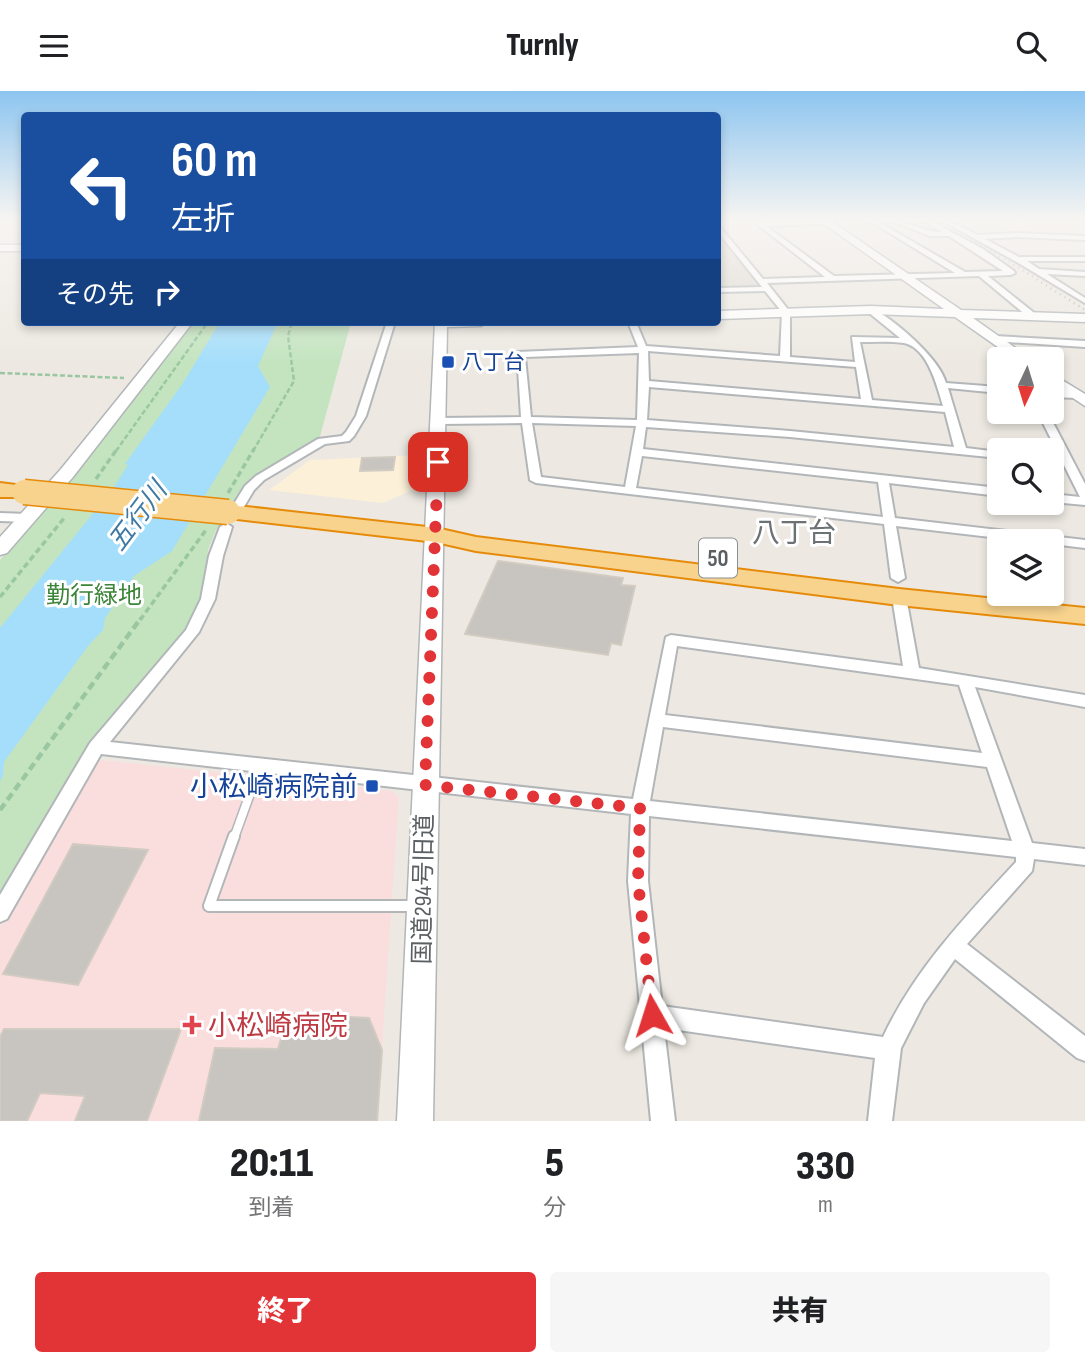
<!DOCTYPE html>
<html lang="ja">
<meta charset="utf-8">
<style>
body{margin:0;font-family:"Sofia Sans Condensed","Noto Sans JP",sans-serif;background:#f6f6f6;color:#202124;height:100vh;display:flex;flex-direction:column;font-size:26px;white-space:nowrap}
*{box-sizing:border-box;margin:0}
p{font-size:23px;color:#757577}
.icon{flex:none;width:38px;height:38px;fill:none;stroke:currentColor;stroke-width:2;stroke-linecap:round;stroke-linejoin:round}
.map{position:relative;height:1030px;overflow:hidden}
.sheet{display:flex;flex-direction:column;background:#fff;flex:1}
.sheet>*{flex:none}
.top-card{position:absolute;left:21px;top:21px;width:700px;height:214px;border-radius:7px;box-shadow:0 4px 10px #0003;background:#1a4fa0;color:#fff;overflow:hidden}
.needle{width:46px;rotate:184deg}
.controls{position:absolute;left:987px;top:256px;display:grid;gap:14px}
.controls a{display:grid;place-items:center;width:77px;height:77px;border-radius:7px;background:#fff;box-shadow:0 4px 10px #0003;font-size:35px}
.pin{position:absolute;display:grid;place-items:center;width:60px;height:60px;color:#fff;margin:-30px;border-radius:14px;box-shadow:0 4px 10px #0006}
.me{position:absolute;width:77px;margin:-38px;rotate:354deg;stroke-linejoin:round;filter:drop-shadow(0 0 5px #0008)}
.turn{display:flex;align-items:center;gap:24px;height:147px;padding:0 35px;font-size:32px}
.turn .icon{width:91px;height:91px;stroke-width:2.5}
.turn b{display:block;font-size:49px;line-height:60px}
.then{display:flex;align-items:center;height:66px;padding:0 35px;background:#0003;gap:14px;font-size:26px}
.eta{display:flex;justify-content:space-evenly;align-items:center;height:119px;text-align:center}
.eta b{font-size:42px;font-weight:800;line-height:49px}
.button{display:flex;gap:14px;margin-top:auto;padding:14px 35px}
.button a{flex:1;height:80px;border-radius:7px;background:#e23337;color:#fff;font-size:28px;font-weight:800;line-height:80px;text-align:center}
.button a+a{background:#f6f6f6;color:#202124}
header{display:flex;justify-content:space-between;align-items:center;height:91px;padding:0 35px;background:#fff;font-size:32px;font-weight:800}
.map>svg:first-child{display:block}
.commercial{fill:#fcf0d8}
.education{fill:#ddd8d0}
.medical{fill:#fadede}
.green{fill:#c3e4bf}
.water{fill:#a4defb}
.building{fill:#c8c4bf;stroke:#d1cbc1;stroke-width:2}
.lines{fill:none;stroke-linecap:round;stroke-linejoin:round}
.lane-far1-casing{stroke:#b3b6b9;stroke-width:11}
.lane-casing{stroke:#b3b6b9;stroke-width:14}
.street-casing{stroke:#b3b6b9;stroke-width:4}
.secondary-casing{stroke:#b2b6b9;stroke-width:3}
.highway-casing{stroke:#e68b09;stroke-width:4}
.path-far2{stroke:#9ac7a2;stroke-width:2.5;stroke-dasharray:5 2.5;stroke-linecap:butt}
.path-far1{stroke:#9ac7a2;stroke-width:3.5;stroke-dasharray:6 3.5;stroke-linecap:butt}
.path{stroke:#9ac7a2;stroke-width:4.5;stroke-dasharray:8 4.5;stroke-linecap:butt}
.lane-far1{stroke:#fff;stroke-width:8}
.lane{stroke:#fff;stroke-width:10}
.street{fill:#fff;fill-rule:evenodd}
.secondary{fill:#fff;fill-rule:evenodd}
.highway{fill:#f8d38e;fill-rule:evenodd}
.rail{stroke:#b1b2b2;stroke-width:2.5;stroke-dasharray:1 4.5;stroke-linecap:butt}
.highway-bridge-casing{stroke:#e68b09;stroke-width:27;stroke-linecap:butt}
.highway-bridge{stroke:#f8d38e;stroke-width:24}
.route{stroke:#e23337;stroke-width:12;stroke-dasharray:0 21.6}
.transit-dot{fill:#1a4fb4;stroke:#fff;stroke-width:2.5}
.health-dot{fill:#e0444e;stroke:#fff;stroke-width:2.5}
.labels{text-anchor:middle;stroke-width:6;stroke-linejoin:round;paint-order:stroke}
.far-transit-label{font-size:21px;fill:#164399;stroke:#fff;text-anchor:start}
.shield{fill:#fff;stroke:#8c8f91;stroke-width:2}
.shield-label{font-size:23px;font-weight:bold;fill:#5b5f62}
.park-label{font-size:24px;fill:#3c8438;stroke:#fff}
.street-label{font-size:24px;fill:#5b5f62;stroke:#fff}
.water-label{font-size:26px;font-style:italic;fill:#3f7aa4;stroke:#fff}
.quarter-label{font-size:28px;fill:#6c7174;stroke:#fff}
.near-transit-label{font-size:28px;fill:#164399;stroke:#fff;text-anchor:end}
.near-health-label{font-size:28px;fill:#be3a42;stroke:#fff;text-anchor:start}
</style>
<header><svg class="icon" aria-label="menu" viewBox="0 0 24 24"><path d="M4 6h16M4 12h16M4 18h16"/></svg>Turnly<svg class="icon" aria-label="search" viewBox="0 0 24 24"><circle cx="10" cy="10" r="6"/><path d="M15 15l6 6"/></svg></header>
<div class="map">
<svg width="1085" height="1030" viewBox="0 0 1085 1030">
<rect width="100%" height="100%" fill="#ede9e2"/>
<path class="commercial" d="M420,364l-1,32 -36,16 -114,-13 41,-30z"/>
<path class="education" d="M718,133l43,61 -3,2 -40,1z"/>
<path class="medical" d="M102,669l290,31 7,6 -22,324h-377v-193l92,-163z"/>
<path class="green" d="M193,231h158l-32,118 -64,35 -39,55 -8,20 -7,51 -14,27 -88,104 -99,164v-336z"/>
<path class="water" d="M220,231h58l-20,44 12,21 -98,164 -38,25 -29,42 -2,12 -15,16 -84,116 -1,14 -3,5v-153l112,-138 16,-25 -3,-1 58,-81z"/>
<g class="building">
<path d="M395,366l-2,13 -33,1 2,-13z"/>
<path d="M498,470l125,17 -2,7 14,1 -14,59 -10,-2 -3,12 -143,-21z"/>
<path d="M73,753l75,6 -70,135 -75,-11z"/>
<path d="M288,923l81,4 13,32 -5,71h-178l16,-73 63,1z"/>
<path d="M4,938h177l-34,92h-72l10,-25 -45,-3 -13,28h-27v-84z"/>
</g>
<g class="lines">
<defs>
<path id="lane-far1" d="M234,747l26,-72"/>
<path id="lane" d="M234,745l-25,70h207"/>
<g id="street">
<path d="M756,130h80l-3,2 -67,3 68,50 121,-3 -85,-52h7l88,51 38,-1 -54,-35h-19l-39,-15c18,-1 33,12 51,11l-18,-11h7l52,28 31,22 1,2 -4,2 -23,1 45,36v4h-6l-48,-40 -212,7 23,29v45l65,5 -3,-25 48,1 -32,-26v-4h3c23,11 68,50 75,75l53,4v6l-51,-5 18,60 33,4v6l-209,-21 -144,-10 -3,22 356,39v8l-110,-13 6,35 190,22v8l-33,-4v-3h-27l-129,-15 9,52 -7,4 -7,-4 -7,-54 -348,-41 -6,-3 -8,-57 -83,1 -5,-3 5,-3 82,-1 -4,-65 121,-5 -10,-25h8l10,24 134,10 2,-44 -17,-21 -47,1v-4l44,-1 -44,-55v-6l2,1 43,52 62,-2 -67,-52zM860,251c14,0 30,-1 44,1 24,5 33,43 39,63l-71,-6zM648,260l208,16 5,32 -212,-18zM639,262l-2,67 -106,-3 -6,-60zM649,296l296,25 9,35 -164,-16 -143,-11zM532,332l104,3 -11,61 -84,-10zM642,365l236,26 5,35 -247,-29z"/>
<path d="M950,130l28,14 39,-2 68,3v4l-68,-3 -32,2 34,18h66v4h-58l12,8 46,3v4l-38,-2 38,24v5l-70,-42 -67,-37z"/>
<path d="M387,231h8l-29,94 -12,20 -5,5 -24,3 -61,36 -10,10 -12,20h-8l-2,-3 13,-21 11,-10 62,-37 24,-3 4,-4 10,-16z"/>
<path d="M995,245l90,5v6l-93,-6v-4z"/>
<path d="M1052,300l25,1 5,3 -5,3 -25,-1z"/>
<path d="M1037,320h10l38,73v21l-33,-3v-8l28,3z"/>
<path d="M0,422l28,1 6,4 -6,4 -28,-1z"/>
<path d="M226,432l6,4 -9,29 -8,43 -16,33 -89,110 523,57 33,-162 5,-2 232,31 -11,-69 7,-4 7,4 13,71 166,27v12l-110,-20 57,156 53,6v16l-51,-6 -2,12 -65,73 118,92v25l-8,-3 -122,-99 -31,44 -23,45 -9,73h-24l7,-63 -211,-30 11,93h-24l-23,-240 3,-67 -530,-60 -94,165 -7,3v-27l90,-152 96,-113 15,-31 8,-43 11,-29zM677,555l282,39 23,68 -317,-38zM663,636l324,40 25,74 -362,-40zM649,725l367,41v5c-51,55 -101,107 -133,175l-221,-31 -14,-125z"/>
</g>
<g id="secondary">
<path d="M820,130h11l130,89 124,4v8l-112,-4 58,41h-16l-60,-42 -84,-3 -153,5v-8l153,-5 73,3z"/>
<rect x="0" y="154" width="24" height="6"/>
<path d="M180,231h13l-120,155 -66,76 -7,2v-18l61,-68z"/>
<path d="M435,231h52l-6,4 -34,1 -14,794h-36z"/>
<path d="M1052,283l33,20v12l-33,-22z"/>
</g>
<g id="highway">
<path d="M0,392l32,4 3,5 -3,5h-32z"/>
<path d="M228,414l208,23 40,9 423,52 186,19v16l-186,-19 -423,-54 -40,-9 -216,-25 -3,-5 3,-5z"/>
</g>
</defs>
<use href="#lane-far1" class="lane-far1-casing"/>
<use href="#lane" class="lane-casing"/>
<use href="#street" class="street-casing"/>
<use href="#secondary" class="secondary-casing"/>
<use href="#highway" class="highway-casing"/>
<g class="path-far2">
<path d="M0,282l124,5"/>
<path d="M116,360l92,-129"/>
<path d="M253,360l41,-70 -6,-45 4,-14"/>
</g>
<g class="path-far1">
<path d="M96,388l21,-30"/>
<path d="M228,402l26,-44"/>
<path d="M0,506l65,-80"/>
<path d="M140,529l66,-90"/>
</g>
<path class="path" d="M0,719l141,-192"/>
<use href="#lane-far1" class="lane-far1"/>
<use href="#lane" class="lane"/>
<use href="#street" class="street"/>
<use href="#secondary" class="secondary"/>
<use href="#highway" class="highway"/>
<path class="rail" d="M937,130l68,38 80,51"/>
<defs>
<path id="highway-bridge" d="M24,401l204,20"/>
</defs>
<use href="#highway-bridge" class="highway-bridge-casing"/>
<use href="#highway-bridge" class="highway-bridge"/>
</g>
<linearGradient id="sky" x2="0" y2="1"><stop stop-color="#8dc5f0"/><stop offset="0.47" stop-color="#f7f5f2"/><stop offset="1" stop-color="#f7f5f2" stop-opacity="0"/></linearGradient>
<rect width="1085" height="274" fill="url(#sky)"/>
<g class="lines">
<path class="route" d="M438,371l-13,323 215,23 -2,73 14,134"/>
</g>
<g class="transit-dot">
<rect x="441" y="264" width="14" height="14" rx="3.5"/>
<rect x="365" y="688" width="14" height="14" rx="3.5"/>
</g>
<path class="health-dot" d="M188.5 923.5h7v7h7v7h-7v7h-7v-7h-7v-7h7z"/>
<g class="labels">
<g class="far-transit-label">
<text x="462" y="278">八丁台</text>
</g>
<rect class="shield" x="699" y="447.5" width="38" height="39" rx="5"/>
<g class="shield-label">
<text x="718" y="475">50</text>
</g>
<g class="park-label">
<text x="94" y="512">勤行緑地</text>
</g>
<g class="street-label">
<text transform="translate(423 798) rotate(-89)" y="8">国道294号旧道</text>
</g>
<g class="water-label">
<text transform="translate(137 425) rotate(-53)" y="9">五行川</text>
</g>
<g class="quarter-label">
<text x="794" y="451">八丁台</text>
</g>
<g class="near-transit-label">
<text x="358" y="705">小松崎病院前</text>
</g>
<g class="near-health-label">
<text x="208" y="944">小松崎病院</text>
</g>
</g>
</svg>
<div class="controls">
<a><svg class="needle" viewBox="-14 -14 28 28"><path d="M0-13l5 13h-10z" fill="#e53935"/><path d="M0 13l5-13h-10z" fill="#757577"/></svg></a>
<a><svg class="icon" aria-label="search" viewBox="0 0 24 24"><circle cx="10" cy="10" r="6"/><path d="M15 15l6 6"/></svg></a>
<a><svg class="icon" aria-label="layers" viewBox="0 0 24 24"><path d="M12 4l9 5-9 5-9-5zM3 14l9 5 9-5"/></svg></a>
</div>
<div class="pin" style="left:438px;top:371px;background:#d93025"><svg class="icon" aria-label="arrive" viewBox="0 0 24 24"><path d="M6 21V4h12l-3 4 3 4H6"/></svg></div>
<svg class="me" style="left:652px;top:924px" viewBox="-20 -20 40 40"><path d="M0-17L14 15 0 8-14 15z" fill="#e23337" stroke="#fff" stroke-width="4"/></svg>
<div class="top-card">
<div class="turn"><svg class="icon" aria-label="left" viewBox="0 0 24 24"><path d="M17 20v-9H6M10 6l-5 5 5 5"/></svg><div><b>60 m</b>左折</div></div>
<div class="then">その先<svg class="icon" aria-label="right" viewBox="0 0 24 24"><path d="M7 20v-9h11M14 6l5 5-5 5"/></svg></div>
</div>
</div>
<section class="sheet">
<div class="eta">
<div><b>20:11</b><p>到着</p></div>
<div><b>5</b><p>分</p></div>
<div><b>330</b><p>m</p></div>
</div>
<div class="button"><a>終了</a><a>共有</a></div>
</section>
